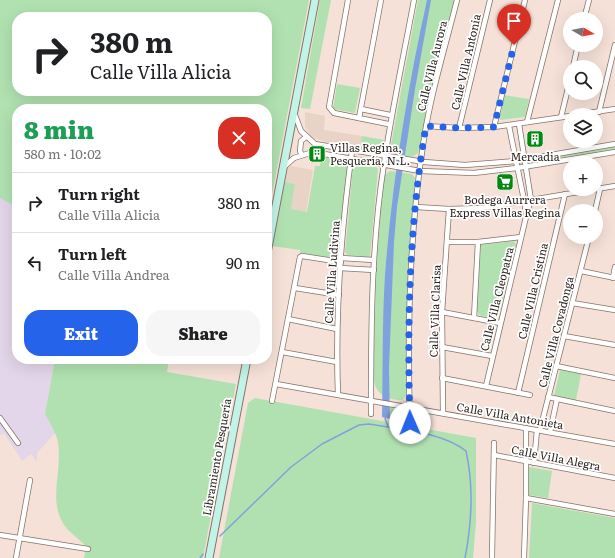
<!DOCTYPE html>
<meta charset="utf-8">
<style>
body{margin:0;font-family:Literata,serif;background:#f6f6f6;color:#202124;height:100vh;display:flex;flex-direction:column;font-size:15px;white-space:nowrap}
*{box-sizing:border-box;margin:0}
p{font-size:13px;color:#757577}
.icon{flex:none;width:22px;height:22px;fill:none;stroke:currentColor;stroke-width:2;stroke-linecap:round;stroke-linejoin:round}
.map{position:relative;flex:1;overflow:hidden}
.sheet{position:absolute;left:12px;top:104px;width:260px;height:260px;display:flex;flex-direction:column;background:#fff;border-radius:16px;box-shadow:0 4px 16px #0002}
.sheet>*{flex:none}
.guide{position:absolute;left:12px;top:12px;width:260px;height:84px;border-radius:16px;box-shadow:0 4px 16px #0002;background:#fff;color:#202124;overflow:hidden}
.needle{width:26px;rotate:99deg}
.buttons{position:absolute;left:563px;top:12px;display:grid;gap:8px}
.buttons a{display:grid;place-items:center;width:40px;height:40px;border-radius:50%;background:#fff;box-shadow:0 4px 16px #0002;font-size:20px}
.pin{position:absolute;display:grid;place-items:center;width:34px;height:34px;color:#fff;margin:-41px -17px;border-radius:50% 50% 50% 0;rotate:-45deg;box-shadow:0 0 4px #0007}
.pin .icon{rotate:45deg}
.me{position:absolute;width:44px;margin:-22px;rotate:359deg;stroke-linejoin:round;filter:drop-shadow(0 0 3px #0008)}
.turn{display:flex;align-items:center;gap:14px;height:84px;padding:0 12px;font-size:18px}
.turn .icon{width:52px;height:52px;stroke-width:2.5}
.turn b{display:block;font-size:28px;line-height:34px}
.round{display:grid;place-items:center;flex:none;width:42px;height:42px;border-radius:16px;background:#f6f6f6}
.head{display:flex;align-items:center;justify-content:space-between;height:68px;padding:0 12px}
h1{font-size:24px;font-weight:800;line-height:30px;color:#1e9e55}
.cta{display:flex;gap:8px;margin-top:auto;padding:8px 12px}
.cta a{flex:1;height:46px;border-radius:16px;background:#2563eb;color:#fff;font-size:16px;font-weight:800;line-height:46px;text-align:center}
.cta a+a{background:#f6f6f6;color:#202124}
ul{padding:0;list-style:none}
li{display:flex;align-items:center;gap:12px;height:60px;padding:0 12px;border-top:1px solid #e0e0e0}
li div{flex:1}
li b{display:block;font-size:15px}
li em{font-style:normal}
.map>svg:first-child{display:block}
.commercial{fill:#e8d3c6}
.industrial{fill:#e4d6ea}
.green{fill:#b1e1b1;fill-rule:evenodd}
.water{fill:#7fa2de}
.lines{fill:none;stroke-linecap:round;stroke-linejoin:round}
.stream{stroke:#7fa2de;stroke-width:1.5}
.minor-casing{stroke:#84736a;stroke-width:6}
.secondary-casing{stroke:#84736a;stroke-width:9}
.minor{stroke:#fff;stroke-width:4.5}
.secondary{stroke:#c2f3e7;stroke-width:7}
.route{stroke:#2563eb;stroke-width:7;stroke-dasharray:0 12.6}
.labels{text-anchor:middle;stroke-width:3.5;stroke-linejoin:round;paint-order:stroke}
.street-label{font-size:11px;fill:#2c2521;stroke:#fff}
.poi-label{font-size:11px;fill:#2c2521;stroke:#fff}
</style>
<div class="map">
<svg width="615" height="558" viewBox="0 0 615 558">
<rect width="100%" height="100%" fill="#f5e1d7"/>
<g class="commercial">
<path d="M305,112l20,4 -1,14 38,6 -2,13 -34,-7 -15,-5 -6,-11z"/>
<path d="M291,166l22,4 -7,42 -15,-3 4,-25 -10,-2 3,-14z"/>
</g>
<path class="industrial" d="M0,61l17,30v268h38l-10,55 11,18 -19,21v9l-6,-8 -9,7 -18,-28 -4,2z"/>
<g class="green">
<path d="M0,0h309l-42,221v-112h-250v98l-17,-9zM17,17h250v74h-250z"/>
<path d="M320,0h11l-21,109 -9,-1z"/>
<path d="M418,0h36l-36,153 -6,4 -18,-3 -4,-4z"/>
<path d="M337,84l23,4 -5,25 -22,-4z"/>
<path d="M504,95l25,4 -4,18 -25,3z"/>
<path d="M362,136l22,4 -2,10 -2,1 -20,-3z"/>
<path d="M615,146v3l-82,13v-2z"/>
<path d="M321,157l23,4 3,3 -8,92 -4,2 -35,-5v-3l-28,-4 13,-64 10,2 -4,25 16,3 8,-46h5z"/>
<path d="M356,164l20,3 2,2 -8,88 -22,-2 -3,-3 8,-86z"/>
<path d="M390,171l22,3 3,4 -8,112 -1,106 -4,4c-14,0 -26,-5 -28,-20 0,-69 2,-137 11,-205z"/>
<path d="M514,241l2,4 -17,70 -3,3 -14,-2 -4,-2 -1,-3 4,-66z"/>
<path d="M55,359h114l-2,13 69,12 -33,174h-119l2,-12c-6,-6 -13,-11 -19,-17 -21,-25 -4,-58 -9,-87 -2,-10 -8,-19 -13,-28z"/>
<path d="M560,370l21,4 -5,26 -22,-4z"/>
<path d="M255,398l221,40v84l-3,36h-254l29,-155z"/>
<path d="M390,408l14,3 -1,10 -13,-1z"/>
<path d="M529,467l23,4 -4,27 -19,-3z"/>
<path d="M532,503l83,15v40h-86z"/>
</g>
<path class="water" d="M427,0h4l-16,89 -18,118 -3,35 -5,126 1,51 -8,-2c1,-47 0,-95 3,-142 7,-92 22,-185 42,-275z"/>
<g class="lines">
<g class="stream">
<path d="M385,418l3,9c26,4 57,8 78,24 8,36 6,71 -1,107"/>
<path d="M220,536l71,-69 31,-23 37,-19 10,-1 19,3"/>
<path d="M200,558l3,-4"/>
</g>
<defs>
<g id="minor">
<path d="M348,0l-19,107 5,6 54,11"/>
<path d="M584,19l5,-19"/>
<path d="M573,67l5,-22"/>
<path d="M361,109l29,6"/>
<path d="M599,112l16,-67"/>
<path d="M295,115l6,16 14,13 109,18 41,3 51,-4 99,-17"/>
<path d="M574,115l41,-6"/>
<path d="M561,117l9,-37"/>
<path d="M359,118l22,-118"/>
<path d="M527,122l31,-122"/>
<path d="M519,124l12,76 -5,15"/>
<path d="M426,126l33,2 35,-1 76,-11"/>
<path d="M494,127l31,-127"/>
<path d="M459,128l31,-128"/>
<path d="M302,155l-2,-4 1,-10 5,-4"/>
<path d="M284,167l10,-9 19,-6 107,19 54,2 43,-5 98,-16"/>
<path d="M416,207l33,2 34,-1 132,-22"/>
<path d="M595,211l5,-22"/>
<path d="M447,242h31l43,-5"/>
<path d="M341,258l33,2"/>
<path d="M340,268l34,2"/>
<path d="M581,271l34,7"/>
<path d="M613,278l2,-11"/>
<path d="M295,288l44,7"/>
<path d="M572,303l43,7"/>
<path d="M442,312l58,11"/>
<path d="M474,318l4,-76"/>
<path d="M288,319l49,10"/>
<path d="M564,336l51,9"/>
<path d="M442,347l50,9"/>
<path d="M282,352l55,10"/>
<path d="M556,366l59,12"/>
<path d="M442,378l88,17"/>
<path d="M276,384l339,60"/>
<path d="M486,386l40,-169 -1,-12 -16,-79"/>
<path d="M518,393l47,-199"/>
<path d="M338,395c-3,-82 3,-164 14,-244"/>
<path d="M548,397l67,14"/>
<path d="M272,401l28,-144 2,-1 39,6"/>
<path d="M443,413l-1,-101 7,-103"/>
<path d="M371,414c0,-83 0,-168 13,-250 8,-55 20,-110 30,-164"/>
<path d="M0,418l18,25"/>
<path d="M410,423c-3,-92 -1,-186 13,-278 7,-49 22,-97 34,-145"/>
<path d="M540,430l49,-193"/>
<path d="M550,432l7,-33"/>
<path d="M494,455l121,23"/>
<path d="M534,463l3,-33"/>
<path d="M526,498l89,16"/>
<path d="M0,535l88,14"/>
<path d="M16,558l14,-78"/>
<path d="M492,558l2,-115"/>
<path d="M524,558l2,-60v-70"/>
</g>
<g id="secondary">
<path d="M267,253l48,-253"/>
<path d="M209,558l38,-199"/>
</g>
</defs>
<use href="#minor" class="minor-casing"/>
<use href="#secondary" class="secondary-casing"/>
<use href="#minor" class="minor"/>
<use href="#secondary" class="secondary"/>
</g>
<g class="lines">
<path class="route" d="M410,423c-3,-99 -1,-199 16,-297l33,2 35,-1 20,-82"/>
</g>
<defs>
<symbol id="building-square" viewBox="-11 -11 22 22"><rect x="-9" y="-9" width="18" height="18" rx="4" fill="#028811" stroke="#fff"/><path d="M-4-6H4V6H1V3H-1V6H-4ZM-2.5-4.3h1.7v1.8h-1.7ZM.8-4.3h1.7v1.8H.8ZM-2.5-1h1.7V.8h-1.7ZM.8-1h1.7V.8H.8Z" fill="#fff"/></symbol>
<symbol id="supermarket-square" viewBox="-11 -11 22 22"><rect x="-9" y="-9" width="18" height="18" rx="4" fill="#028811" stroke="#fff"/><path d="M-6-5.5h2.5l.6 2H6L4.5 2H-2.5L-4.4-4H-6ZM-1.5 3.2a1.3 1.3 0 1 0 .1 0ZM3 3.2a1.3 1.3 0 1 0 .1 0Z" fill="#fff"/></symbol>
</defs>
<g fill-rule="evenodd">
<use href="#building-square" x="525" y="129" width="20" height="20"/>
<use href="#building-square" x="307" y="144" width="20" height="20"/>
<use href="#supermarket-square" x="495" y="172" width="20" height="20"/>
</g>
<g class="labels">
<g class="street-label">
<text transform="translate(466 62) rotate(-77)" y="4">Calle Villa Antonia</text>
<text transform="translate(432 66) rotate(-76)" y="4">Calle Villa Aurora</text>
<text transform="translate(332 272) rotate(-86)" y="4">Calle Villa Ludivina</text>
<text transform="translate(533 291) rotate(-77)" y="4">Calle Villa Cristina</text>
<text transform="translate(497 299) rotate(-76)" y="4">Calle Villa Cleopatra</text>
<text transform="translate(435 311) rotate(-88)" y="4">Calle Villa Clarisa</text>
<text transform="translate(556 332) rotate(-76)" y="4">Calle Villa Covadonga</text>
<text transform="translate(510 416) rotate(10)" y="4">Calle Villa Antonieta</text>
<text transform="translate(217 457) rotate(-80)" y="4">Libramiento Pesquería</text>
<text transform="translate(556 458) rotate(11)" y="4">Calle Villa Alegra</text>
</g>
<g class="poi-label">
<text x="330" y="152" text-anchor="start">Villas Regina,<tspan x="330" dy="13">Pesquería, N.L.</tspan></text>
<text x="535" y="161">Mercadia</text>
<text x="505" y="204">Bodega Aurrera<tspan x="505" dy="13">Express Villas Regina</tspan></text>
</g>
</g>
</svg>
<div class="buttons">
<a><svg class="needle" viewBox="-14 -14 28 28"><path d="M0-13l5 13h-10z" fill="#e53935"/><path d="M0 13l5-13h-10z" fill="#757577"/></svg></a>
<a><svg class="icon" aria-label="search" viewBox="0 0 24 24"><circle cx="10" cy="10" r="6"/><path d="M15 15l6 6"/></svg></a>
<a><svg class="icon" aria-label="layers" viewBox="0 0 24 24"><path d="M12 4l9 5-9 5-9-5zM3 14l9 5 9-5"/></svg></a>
<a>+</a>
<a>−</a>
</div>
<div class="pin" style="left:514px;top:45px;background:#d93025"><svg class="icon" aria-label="arrive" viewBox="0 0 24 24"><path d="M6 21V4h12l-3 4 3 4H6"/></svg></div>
<svg class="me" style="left:410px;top:423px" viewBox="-20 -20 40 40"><circle r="19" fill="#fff"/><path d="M0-13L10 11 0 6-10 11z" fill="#2563eb"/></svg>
<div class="guide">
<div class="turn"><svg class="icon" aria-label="right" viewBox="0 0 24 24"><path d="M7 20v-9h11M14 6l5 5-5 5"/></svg><div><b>380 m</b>Calle Villa Alicia</div></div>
</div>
<section class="sheet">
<div class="head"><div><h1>8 min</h1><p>580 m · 10:02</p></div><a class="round" style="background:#d93025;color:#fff"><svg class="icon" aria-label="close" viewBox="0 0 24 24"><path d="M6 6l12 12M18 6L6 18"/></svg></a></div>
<ul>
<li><svg class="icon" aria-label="right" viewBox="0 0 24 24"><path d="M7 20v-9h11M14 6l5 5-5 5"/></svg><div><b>Turn right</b><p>Calle Villa Alicia</p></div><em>380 m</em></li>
<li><svg class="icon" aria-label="left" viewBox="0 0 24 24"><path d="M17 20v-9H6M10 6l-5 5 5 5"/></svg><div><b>Turn left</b><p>Calle Villa Andrea</p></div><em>90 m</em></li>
</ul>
<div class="cta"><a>Exit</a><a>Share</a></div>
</section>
</div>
